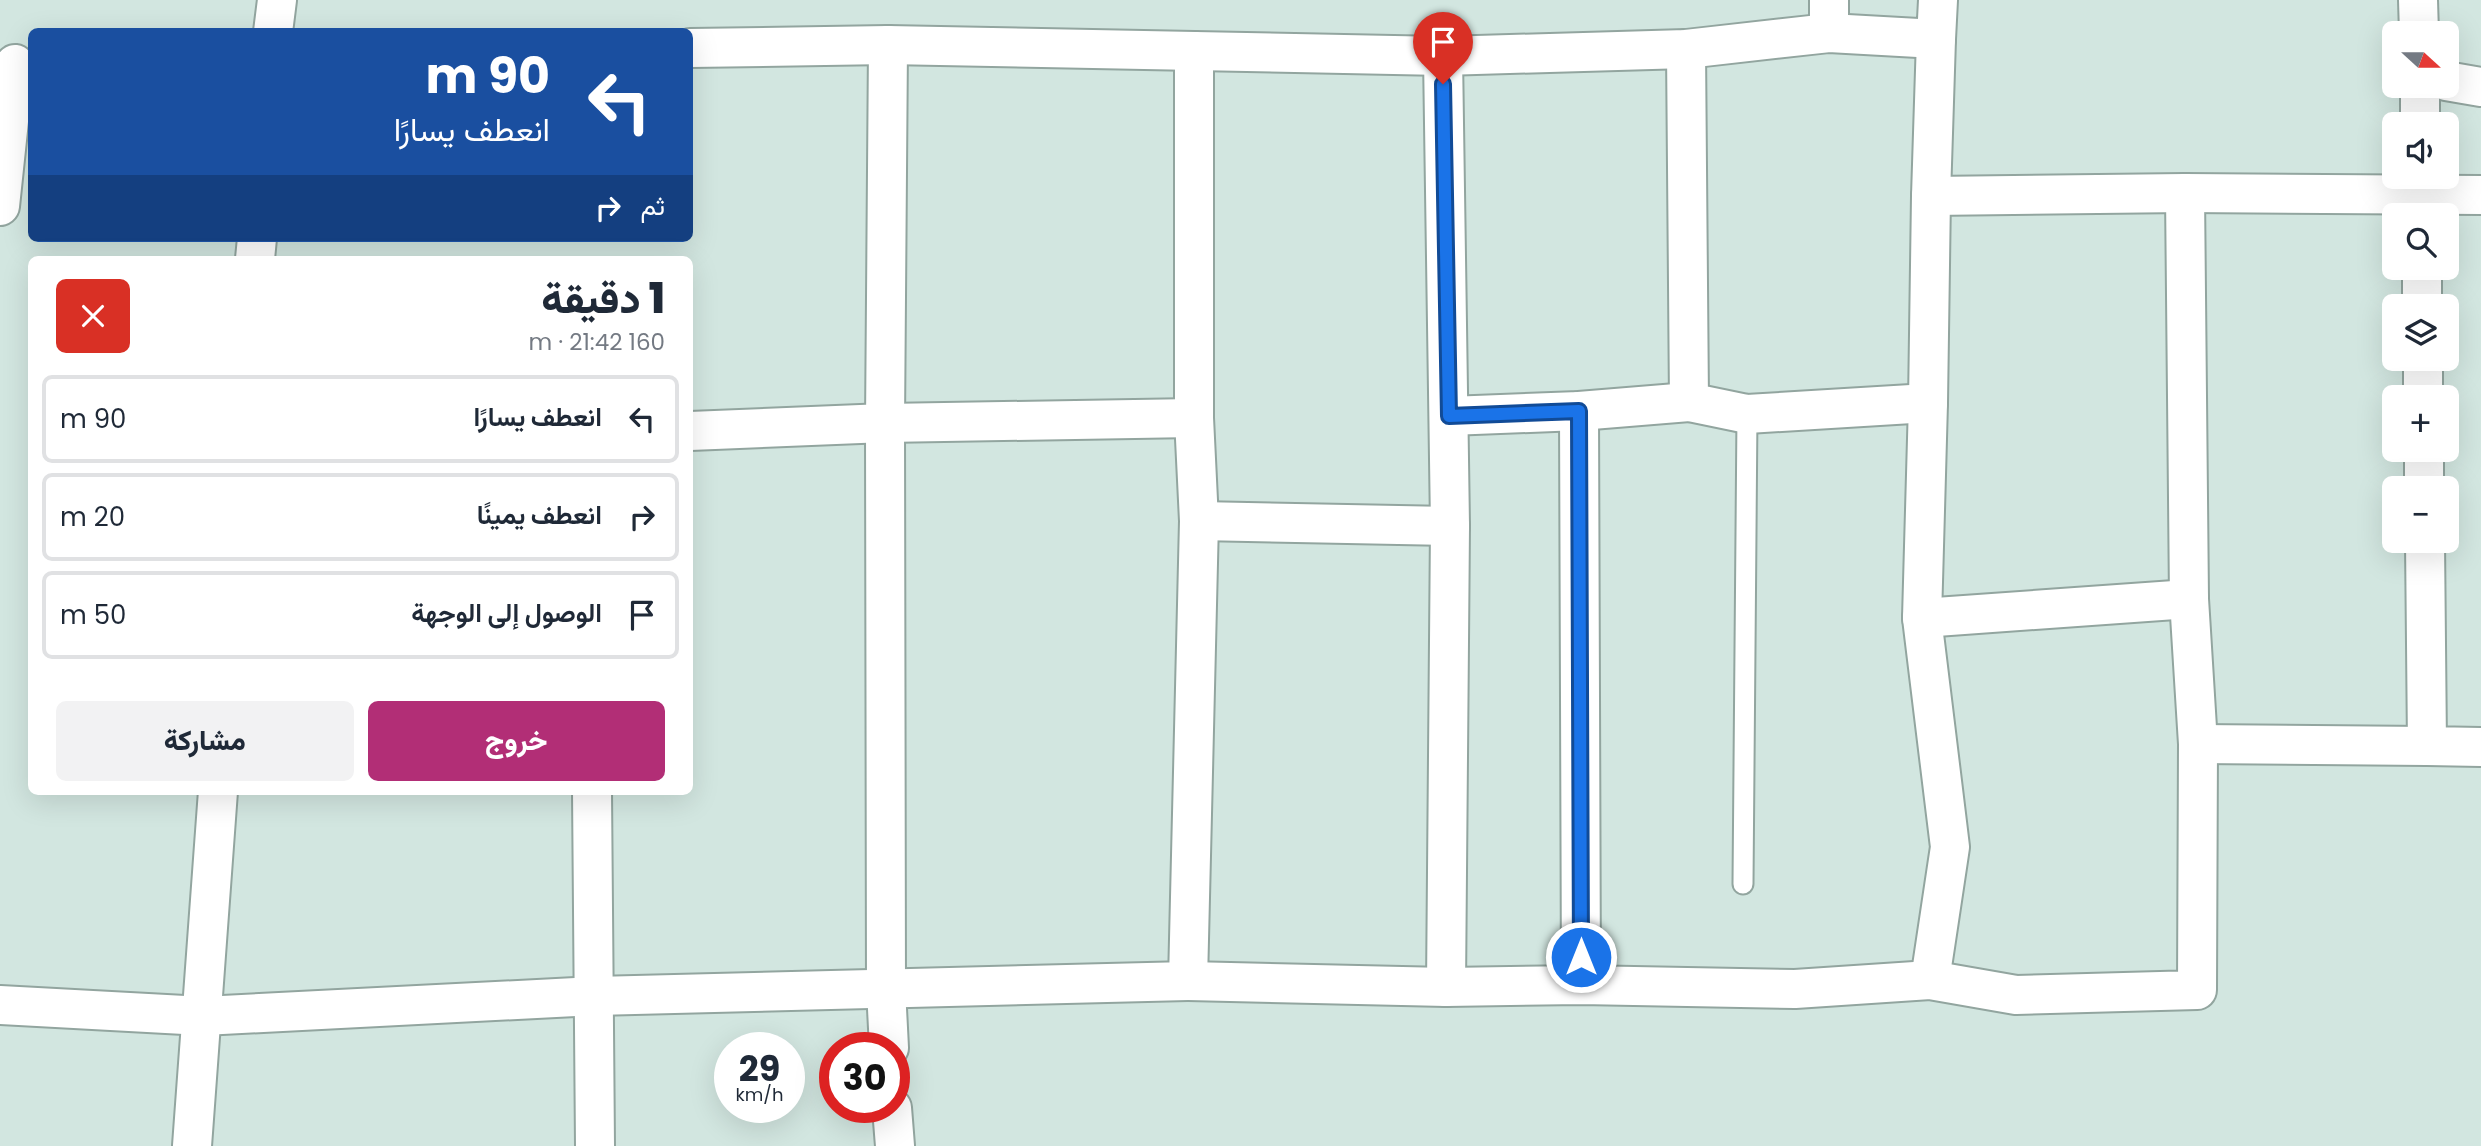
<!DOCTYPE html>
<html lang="ar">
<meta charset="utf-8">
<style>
body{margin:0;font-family:Poppins,Vazirmatn,sans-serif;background:#f2f2f3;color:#1f2937;direction:rtl;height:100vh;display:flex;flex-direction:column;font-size:26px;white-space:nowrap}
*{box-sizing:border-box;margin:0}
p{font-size:23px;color:#747a83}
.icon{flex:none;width:38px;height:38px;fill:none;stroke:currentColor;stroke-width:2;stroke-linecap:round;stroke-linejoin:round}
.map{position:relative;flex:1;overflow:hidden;direction:ltr}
.panel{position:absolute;left:28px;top:256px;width:665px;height:539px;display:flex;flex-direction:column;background:#fff;border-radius:10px;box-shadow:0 7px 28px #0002;direction:rtl}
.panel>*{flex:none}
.banner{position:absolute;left:28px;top:28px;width:665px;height:214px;border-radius:10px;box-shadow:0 7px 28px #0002;direction:rtl;background:#1a4fa0;color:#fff;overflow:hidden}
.needle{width:46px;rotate:111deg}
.buttons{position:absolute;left:2382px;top:21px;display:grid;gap:14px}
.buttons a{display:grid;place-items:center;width:77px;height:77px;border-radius:10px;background:#fff;box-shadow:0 7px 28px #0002;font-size:35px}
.speed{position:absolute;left:714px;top:1032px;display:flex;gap:14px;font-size:35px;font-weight:700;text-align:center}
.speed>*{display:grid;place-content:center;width:91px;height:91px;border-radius:50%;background:#fff;box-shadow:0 7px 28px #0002;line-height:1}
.speed small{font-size:18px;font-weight:400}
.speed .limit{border:10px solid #d22;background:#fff;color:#111}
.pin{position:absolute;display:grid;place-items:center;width:60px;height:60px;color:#fff;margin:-72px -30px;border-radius:50% 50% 50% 0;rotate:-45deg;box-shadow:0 0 7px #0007}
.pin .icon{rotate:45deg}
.me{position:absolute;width:77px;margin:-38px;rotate:0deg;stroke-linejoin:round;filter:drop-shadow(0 0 5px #0008)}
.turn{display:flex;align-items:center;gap:24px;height:147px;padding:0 28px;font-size:32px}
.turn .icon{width:91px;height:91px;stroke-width:2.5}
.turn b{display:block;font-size:49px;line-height:60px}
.then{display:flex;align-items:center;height:66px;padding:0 28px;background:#0003;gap:14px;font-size:26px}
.round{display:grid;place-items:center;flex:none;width:74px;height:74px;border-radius:10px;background:#f2f2f3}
.head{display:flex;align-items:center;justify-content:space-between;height:119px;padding:0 28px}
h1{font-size:42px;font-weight:800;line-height:52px}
.primary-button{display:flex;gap:14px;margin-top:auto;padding:14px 28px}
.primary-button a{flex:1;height:80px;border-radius:10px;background:#b22e76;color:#fff;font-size:28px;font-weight:800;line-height:80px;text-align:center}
.primary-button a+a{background:#f2f2f3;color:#1f2937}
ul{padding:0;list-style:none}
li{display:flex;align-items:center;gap:21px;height:88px;margin:0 14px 10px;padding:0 14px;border:4px solid #e0e1e3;border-radius:10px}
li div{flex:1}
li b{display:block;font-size:26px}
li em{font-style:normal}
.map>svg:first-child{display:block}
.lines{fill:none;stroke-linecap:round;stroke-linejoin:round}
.lane-casing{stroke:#92a59f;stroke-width:23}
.street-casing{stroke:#92a59f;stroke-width:42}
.lane{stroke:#fff;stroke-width:19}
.street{stroke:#fff;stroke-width:38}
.route-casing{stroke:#114b97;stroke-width:18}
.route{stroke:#1a73e8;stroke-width:12}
</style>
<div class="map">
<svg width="2481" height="1146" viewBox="0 0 2481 1146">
<rect width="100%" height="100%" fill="#d2e6e0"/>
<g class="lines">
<defs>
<path id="lane" d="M1743,884l4,-470"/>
<g id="street">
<path d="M1829,0v33"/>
<path d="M2418,0l1,33"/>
<path d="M273,32l4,-32"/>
<path d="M888,45l-3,378 1,566 3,59"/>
<path d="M690,48l198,-3 555,11 243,-7 143,-16 107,6 2,-39"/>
<path d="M1686,49l3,353 58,12 181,-11"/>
<path d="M1443,56l7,470 -4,461"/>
<path d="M2446,81l35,6"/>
<path d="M2420,86v38"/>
<path d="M1931,196l254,-3 296,2"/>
<path d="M0,206l15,-142"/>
<path d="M255,259l2,-21"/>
<path d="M2422,268v38"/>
<path d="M2423,359v38"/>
<path d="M1579,411l2,574"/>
<path d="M1449,416l130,-5 110,-9"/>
<path d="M690,431l195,-8 309,-5"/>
<path d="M2424,450v38"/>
<path d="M1199,521l251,5"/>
<path d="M2425,541l2,205 54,1"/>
<path d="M1922,618l267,-19"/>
<path d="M2198,744l229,2"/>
<path d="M592,791l3,355"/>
<path d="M1930,980l20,-133 -28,-229 6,-215 3,-207 5,-157"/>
<path d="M1188,981l258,6 135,-2 214,4 135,-9 86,15 181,-5 1,-246 -9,-145 -4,-406"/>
<path d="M0,1005l203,11 392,-20 593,-15 11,-460 -5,-103v-367"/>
<path d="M892,1108l3,38"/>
<path d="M192,1146l26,-355"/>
</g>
</defs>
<use href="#lane" class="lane-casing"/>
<use href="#street" class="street-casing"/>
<use href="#lane" class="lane"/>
<use href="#street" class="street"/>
</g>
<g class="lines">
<defs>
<path id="route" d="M1443,84l6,332 130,-5 2,546"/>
</defs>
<use href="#route" class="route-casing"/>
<use href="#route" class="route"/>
</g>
</svg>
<div class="buttons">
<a><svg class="needle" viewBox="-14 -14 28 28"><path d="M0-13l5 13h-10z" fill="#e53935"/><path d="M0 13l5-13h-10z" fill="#747a83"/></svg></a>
<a><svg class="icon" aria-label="sound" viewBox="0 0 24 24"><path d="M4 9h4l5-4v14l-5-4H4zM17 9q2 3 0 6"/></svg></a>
<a><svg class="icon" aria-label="search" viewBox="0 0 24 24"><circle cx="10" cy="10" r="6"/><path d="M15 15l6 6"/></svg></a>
<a><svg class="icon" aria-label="layers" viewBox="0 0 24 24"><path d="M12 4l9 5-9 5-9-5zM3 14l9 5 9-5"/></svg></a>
<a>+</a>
<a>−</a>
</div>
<div class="speed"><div>29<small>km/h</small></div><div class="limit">30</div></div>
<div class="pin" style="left:1443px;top:84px;background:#d93025"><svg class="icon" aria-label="arrive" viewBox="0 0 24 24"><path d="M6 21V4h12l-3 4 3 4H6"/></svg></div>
<svg class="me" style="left:1581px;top:957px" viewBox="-20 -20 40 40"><circle r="17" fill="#1a73e8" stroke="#fff" stroke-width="3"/><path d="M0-11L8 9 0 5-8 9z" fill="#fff"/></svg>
<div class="banner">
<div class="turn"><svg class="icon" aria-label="left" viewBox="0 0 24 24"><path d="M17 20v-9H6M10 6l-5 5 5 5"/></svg><div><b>90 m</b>انعطف يسارًا</div></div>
<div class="then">ثم<svg class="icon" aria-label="right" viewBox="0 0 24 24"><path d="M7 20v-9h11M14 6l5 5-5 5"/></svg></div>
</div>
<section class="panel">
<div class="head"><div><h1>1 دقيقة</h1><p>160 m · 21:42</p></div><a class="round" style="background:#d93025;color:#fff"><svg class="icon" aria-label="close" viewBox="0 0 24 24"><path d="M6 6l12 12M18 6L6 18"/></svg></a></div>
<ul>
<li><svg class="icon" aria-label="left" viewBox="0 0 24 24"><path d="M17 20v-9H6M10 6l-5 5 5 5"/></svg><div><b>انعطف يسارًا</b></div><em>90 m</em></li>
<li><svg class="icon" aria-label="right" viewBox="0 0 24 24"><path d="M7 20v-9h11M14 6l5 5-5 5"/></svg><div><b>انعطف يمينًا</b></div><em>20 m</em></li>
<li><svg class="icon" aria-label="arrive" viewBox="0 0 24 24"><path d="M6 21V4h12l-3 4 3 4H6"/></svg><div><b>الوصول إلى الوجهة</b></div><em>50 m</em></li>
</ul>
<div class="primary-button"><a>خروج</a><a>مشاركة</a></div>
</section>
</div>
